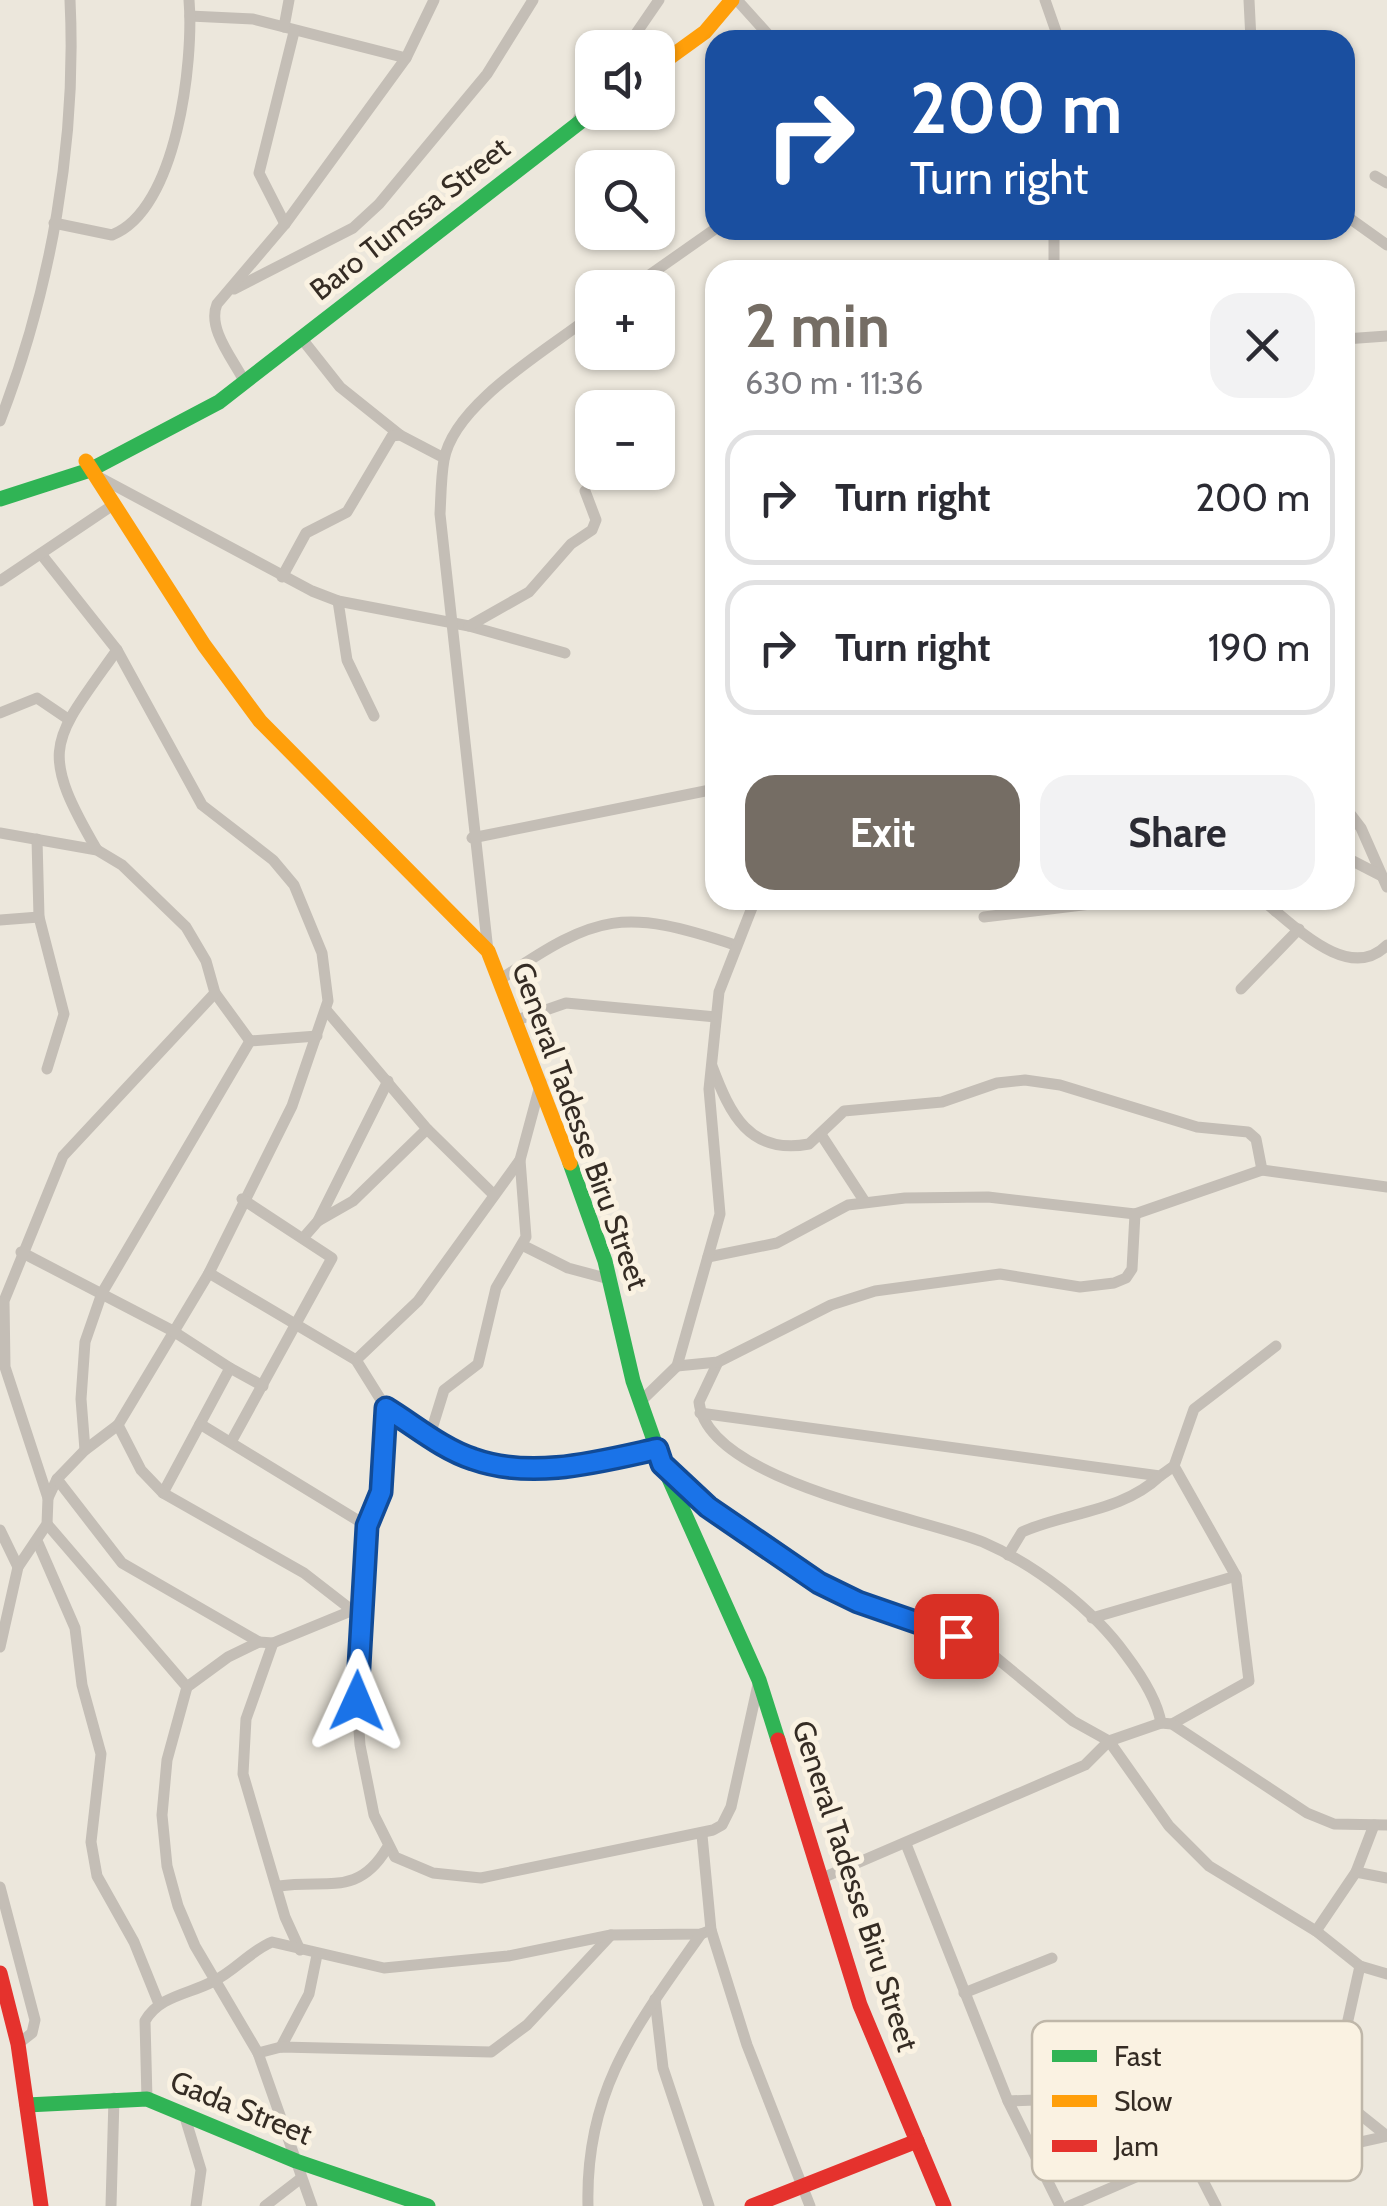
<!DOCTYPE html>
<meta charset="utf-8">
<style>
body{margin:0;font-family:Cabin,sans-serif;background:#f2f2f3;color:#2b2b33;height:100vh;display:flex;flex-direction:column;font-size:38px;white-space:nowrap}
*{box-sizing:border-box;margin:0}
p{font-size:32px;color:#7c7c81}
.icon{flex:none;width:55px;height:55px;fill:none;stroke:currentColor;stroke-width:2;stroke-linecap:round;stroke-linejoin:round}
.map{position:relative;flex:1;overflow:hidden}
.side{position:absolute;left:705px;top:260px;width:650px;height:650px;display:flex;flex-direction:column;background:#fff;border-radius:30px;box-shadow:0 2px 8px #0004}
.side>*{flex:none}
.top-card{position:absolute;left:705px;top:30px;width:650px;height:210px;border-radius:30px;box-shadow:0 2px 8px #0004;background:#1a4fa0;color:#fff;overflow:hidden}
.buttons{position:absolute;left:575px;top:30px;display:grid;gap:20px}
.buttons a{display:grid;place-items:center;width:100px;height:100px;border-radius:20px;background:#fff;box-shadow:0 2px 8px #0004;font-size:50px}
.pin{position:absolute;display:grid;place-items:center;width:85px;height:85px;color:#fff;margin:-42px;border-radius:20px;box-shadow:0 5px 15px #0006}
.me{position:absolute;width:110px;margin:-55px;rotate:1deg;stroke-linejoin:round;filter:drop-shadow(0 0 8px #0008)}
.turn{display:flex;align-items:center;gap:35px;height:210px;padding:0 40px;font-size:45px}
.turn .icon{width:130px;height:130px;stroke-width:2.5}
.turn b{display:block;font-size:70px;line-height:85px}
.round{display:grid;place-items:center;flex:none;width:105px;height:105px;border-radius:30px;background:#f2f2f3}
.head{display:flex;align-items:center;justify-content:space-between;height:170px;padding:0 40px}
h1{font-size:60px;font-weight:700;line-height:75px;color:#756d64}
.button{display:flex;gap:20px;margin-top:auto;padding:20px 40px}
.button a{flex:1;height:115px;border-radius:30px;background:#756d64;color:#fff;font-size:40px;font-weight:700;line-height:115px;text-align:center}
.button a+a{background:#f2f2f3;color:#2b2b33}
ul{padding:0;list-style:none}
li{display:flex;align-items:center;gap:30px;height:135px;margin:0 20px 15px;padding:0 20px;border:5px solid #e1e1e2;border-radius:30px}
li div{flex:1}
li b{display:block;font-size:38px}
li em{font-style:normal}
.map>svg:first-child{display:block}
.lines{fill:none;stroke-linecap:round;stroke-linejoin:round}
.street{stroke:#c4beb6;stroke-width:11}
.fast{stroke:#30b455;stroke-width:15}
.slow{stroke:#ff9f0a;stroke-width:15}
.jam{stroke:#e5322d;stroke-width:15}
.route-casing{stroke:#114b97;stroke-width:25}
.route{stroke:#1a73e8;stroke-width:18}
.labels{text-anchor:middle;stroke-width:10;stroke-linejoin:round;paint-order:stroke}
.street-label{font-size:30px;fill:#352c24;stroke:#faf2e2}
.key{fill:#faf2e2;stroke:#bfb7a9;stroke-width:2.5}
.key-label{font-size:28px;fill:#352c24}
</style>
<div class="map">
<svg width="1387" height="2206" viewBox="0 0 1387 2206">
<rect width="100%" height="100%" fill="#ece7dc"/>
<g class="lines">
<g class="street">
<path d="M737,0l36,40"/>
<path d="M1045,0l14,40"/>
<path d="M1249,0l2,40"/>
<path d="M190,16l63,3 153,39"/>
<path d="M284,27l5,-27"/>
<path d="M626,48l33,-48"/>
<path d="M575,125l17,-31"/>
<path d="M1375,176l12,7"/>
<path d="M1345,215l42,30"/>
<path d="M54,223l58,12c65,-25 82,-174 77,-235"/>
<path d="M285,224l-26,-51 35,-141"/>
<path d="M1054,265l16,5"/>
<path d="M1050,270l4,-5v-35"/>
<path d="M631,288l84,-59"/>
<path d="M234,289l119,-61 26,-24 108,-130 46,-74"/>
<path d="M302,339l38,48 60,48"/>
<path d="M1345,339l42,-3"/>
<path d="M243,379c-11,-21 -36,-51 -26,-75l68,-80 121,-166 28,-58"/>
<path d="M0,421c51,-132 77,-279 70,-421"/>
<path d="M97,476l215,115 26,10 131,25 96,27"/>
<path d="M41,554l76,96 85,155 71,55 21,25 28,68 6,48 -36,105 -83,167 -91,152 -33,25 -28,29 -9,19"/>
<path d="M282,577l24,-44 41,-21 45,-76 8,-1 44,23"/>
<path d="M0,581l113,-76"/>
<path d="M338,601l9,59 27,56"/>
<path d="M469,626l60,-34 42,-48 21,-14 4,-10 -11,-29"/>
<path d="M0,713l37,-15 31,21"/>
<path d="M1345,807l16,21 26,59"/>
<path d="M0,833l97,17 25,15 64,62 20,34 9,32 35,48 67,-5"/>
<path d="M472,838l243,-49"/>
<path d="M37,839l2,78 25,97 -17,55"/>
<path d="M97,850c-60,-103 -45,-108 20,-200"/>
<path d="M1345,857l35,18"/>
<path d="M1262,900c32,25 87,84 125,45"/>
<path d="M984,917l139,-17"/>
<path d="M0,920l39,-3"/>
<path d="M488,951l-48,-437c1,-18 1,-37 4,-54 10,-57 105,-111 148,-145"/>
<path d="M501,979c97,-66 122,-71 234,-34"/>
<path d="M1241,989l58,-60"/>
<path d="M327,1011l100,118 65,64"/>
<path d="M517,1020l49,-17 150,14"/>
<path d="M712,1066c18,48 37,89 97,78l35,-33 98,-9 55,-19 28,-3 35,5 137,42 51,5 8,7 6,31"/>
<path d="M822,1136l43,66"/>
<path d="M318,1221l35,-20 74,-72"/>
<path d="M304,1237l14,-16 70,-140"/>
<path d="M522,1245l46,23 41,11"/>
<path d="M21,1252l152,79 57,37 -67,125"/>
<path d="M708,1257l69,-14 71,-38 57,-7 83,-1 147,17 127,-44 125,17"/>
<path d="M209,1273l147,87 30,48 83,50 98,11 90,-20"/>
<path d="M356,1360l62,-59 102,-141"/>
<path d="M718,1362l-19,40c8,80 219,114 284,140 53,23 110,67 143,113 15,20 31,44 35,68"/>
<path d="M677,1366l41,-4 113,-57 44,-14 125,-17 80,13 34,-4 12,-5 6,-9 3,-55"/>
<path d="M230,1368l33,18"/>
<path d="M640,1402l37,-36 43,-152 -11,-125 10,-97 36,-92"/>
<path d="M386,1408l-5,84 -14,34 -10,175 3,44 14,70 21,42 38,16 48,5 232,-48 9,-5 9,-18 28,-127"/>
<path d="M700,1413l460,63 14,-10 20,-57 82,-63"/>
<path d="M200,1424l167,102"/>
<path d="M118,1425l23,45 22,23 141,80 49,38"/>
<path d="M430,1435l14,-45 34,-26 18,-76 30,-51 -6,-77 21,-78"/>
<path d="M231,1442l101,-184 -90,-59"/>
<path d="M85,1450l-4,-51 4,-57 17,-49 148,-252"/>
<path d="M666,1468l42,39 124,84 156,60 85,70 36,20 60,85 40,40 107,65 44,35 27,8"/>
<path d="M57,1479l65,84 137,79"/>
<path d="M47,1524l140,163"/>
<path d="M0,1530l18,37"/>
<path d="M38,1543l37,85 7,57 19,69 -10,88 6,34 37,66 25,62"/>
<path d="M1008,1555l14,-23c45,-20 100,-20 138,-56"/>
<path d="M1092,1618l144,-42"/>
<path d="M273,1643l-27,76 -3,55 42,143 15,33"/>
<path d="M0,1647l18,-80 29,-43 1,-26 -43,-131 -1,-66 59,-145 152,-163"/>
<path d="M1172,1724l77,-43 -13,-105 -62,-110"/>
<path d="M702,1835l9,95 36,115 63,161"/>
<path d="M906,1844l102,257 52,105"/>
<path d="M1356,1872l31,6"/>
<path d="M820,1879l265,-114 24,-24 52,-18 11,1 135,89 27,11 53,1"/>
<path d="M279,1886c48,-7 79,11 108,-38"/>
<path d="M0,1887l35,133 -3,13 -14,11"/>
<path d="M1316,1931l40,-59 18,-47"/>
<path d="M964,1993l88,-35"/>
<path d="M655,1999l8,69 46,138"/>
<path d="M281,2047l28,-53 8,-39"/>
<path d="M258,2053l23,-6 210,5 36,-27 84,-90"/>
<path d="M1332,2092l28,-126"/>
<path d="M1115,2097l44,70"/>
<path d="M147,2099l-2,-78c14,-25 44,-27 67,-39 22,-10 38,-31 60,-40l112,26 124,-12 103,-21 90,-1 10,-4"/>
<path d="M1008,2101l107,-4 145,-28 33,15 39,8 55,44"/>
<path d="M184,2114l17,56 -5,36"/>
<path d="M1197,2169l19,37"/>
<path d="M111,2206l3,-108"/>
<path d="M265,2206l35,-27"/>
<path d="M312,2206l-54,-153 -63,-107 -17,-40 -11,-40 -5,-51 5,-55 20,-73 41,-30 31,-15 14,1 78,-32"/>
<path d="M588,2206c-3,-117 49,-181 113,-272"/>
<path d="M1069,2206l90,-39h89l139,-31"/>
</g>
<g class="fast">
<path d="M0,499l90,-29 129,-68 374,-290"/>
<path d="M570,1163l35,98 28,120 29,82 97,217 19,60"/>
<path d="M27,2105l120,-6 149,62 132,45"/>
</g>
<g class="slow">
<path d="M658,66l47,-34 27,-32"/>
<path d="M86,461l118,184 56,76 228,230 82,212"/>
</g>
<g class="jam">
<path d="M778,1740l82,265 84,201"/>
<path d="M0,1973l18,71 23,162"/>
<path d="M752,2206l165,-65"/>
</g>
</g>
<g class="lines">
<defs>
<path id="route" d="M357,1701l10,-175 14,-34 5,-84c28,17 56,41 87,51 59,21 125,3 184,-10l5,15 46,43 111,76 39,19 98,34"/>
</defs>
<use href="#route" class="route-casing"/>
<use href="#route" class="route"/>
</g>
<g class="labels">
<g class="street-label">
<text transform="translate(410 219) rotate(-38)" y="10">Baro Tumssa Street</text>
<text transform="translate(580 1126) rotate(70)" y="10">General Tadesse Biru Street</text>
<text transform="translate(855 1886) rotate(72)" y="10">General Tadesse Biru Street</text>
<text transform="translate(241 2108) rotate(22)" y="10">Gada Street</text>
</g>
</g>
<rect x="1032" y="2021" width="330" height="160" rx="15" class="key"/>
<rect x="1052" y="2050" width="45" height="12" fill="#30b455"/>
<rect x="1052" y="2095" width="45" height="12" fill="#ff9f0a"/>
<rect x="1052" y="2140" width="45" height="12" fill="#e5322d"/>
<g class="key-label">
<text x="1114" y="2066">Fast</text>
<text x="1114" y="2111">Slow</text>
<text x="1114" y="2156">Jam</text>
</g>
</svg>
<div class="buttons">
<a><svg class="icon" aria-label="sound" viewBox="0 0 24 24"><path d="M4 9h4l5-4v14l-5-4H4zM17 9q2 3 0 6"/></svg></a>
<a><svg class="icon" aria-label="search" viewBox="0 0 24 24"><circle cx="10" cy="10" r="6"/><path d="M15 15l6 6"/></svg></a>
<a>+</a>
<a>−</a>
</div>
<div class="pin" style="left:956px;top:1636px;background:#d93025"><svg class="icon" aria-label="arrive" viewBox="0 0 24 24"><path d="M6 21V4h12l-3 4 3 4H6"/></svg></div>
<svg class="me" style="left:357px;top:1701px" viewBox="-20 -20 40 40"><path d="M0-17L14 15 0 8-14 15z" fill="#1a73e8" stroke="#fff" stroke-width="4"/></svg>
<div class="top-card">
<div class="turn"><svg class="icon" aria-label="right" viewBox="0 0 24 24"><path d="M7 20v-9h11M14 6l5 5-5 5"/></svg><div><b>200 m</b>Turn right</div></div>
</div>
<section class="side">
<div class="head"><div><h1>2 min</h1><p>630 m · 11:36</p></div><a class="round"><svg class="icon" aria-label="close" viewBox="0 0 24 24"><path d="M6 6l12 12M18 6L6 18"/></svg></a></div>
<ul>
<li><svg class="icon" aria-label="right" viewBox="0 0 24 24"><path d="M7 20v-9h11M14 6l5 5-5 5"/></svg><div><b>Turn right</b></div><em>200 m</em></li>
<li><svg class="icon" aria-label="right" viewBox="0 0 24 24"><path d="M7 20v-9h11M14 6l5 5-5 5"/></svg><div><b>Turn right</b></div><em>190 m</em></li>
</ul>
<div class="button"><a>Exit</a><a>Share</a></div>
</section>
</div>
